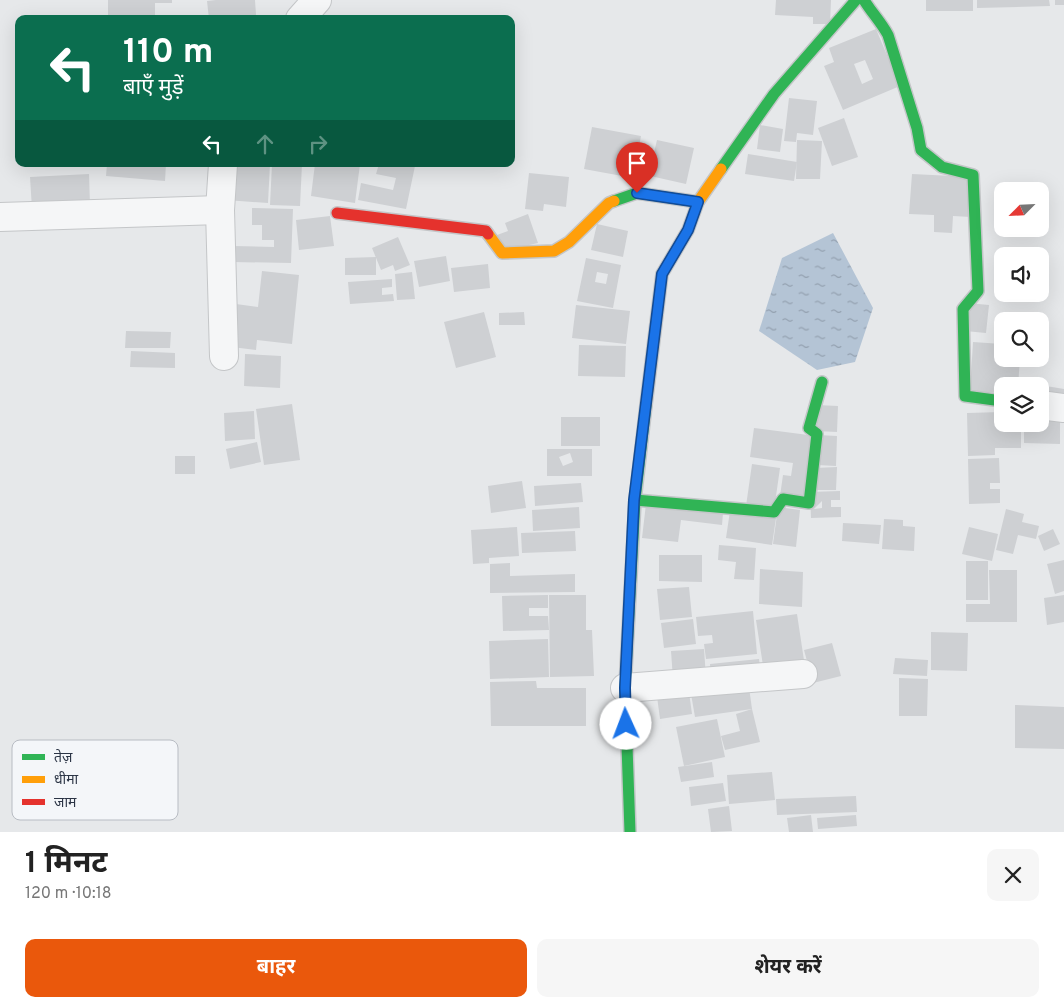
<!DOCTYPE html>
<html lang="hi">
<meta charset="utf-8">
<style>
body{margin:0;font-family:Overpass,"Noto Sans Devanagari",sans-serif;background:#f6f6f6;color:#222;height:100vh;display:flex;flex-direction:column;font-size:19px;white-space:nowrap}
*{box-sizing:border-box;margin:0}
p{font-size:16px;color:#767676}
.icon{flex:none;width:28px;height:28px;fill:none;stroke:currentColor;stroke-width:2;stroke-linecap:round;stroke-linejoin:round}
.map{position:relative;height:832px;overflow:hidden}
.sheet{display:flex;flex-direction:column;background:#fff;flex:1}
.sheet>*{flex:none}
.banner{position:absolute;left:15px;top:15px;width:500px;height:152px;border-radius:10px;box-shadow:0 5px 20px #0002;background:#0b6e4f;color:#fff;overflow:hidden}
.needle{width:32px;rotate:246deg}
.tools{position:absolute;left:994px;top:182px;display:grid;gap:10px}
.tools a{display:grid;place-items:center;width:55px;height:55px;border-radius:10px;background:#fff;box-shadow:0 5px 20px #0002;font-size:25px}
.pin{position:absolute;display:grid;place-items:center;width:42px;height:42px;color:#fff;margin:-51px -21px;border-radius:50% 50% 50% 0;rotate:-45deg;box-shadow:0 0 5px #0007}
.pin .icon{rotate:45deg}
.me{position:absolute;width:55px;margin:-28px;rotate:358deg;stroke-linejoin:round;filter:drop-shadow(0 0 4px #0008)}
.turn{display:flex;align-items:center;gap:18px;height:105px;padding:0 25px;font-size:22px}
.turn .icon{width:65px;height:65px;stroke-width:2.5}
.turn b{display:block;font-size:35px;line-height:42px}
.lanes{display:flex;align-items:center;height:48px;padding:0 25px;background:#0003;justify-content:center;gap:25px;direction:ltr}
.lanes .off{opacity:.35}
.round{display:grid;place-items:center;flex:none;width:52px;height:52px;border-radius:10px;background:#f6f6f6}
.head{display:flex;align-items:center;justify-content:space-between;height:85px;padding:0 25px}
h1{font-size:30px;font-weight:700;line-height:38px}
.button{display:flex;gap:10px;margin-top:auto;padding:10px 25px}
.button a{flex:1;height:58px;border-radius:10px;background:#ea580c;color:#fff;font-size:20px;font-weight:700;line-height:58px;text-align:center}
.button a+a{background:#f6f6f6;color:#222}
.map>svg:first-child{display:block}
.water{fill:url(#water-ripples)}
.building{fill:#ced0d3;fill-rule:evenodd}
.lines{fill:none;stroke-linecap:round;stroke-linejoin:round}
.street-casing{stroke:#c4c6c8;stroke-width:30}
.fast-casing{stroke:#c4c6c8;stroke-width:14}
.slow-casing{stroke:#c4c6c8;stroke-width:14}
.jam-casing{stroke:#c4c6c8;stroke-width:14}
.street{stroke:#f5f6f7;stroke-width:28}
.fast{stroke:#30b455;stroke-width:11}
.slow{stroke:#ff9f0a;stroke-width:11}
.jam{stroke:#e5322d;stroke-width:11}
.route-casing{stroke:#114b97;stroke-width:12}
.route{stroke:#1a73e8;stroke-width:9}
.key{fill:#f4f6f9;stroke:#b8bcc3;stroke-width:1}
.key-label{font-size:14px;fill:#2b3445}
</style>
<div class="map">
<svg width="1064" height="832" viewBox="0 0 1064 832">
<defs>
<pattern id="water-ripples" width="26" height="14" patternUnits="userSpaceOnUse" patternTransform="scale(1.25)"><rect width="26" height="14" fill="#b4c4d5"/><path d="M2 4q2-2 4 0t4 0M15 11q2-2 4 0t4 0" fill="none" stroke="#93a0af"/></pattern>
</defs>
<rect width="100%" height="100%" fill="#e6e8ea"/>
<path class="water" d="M833,233l40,75 -18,54 -38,8 -58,-39 23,-73z"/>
<g class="building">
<path d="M108,0h64v3h-17v16h-47z"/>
<path d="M216,0h39l1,15 -36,4h-11l-2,-18z"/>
<path d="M776,0h55l-1,24h-17v-7l-38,-2z"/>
<rect x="926" y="0" width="47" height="11"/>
<path d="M977,0h72l1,6 -73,2z"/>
<rect x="1055" y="0" width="9" height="5"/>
<path d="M876,29l24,57 -57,24 -19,-44 10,-4 -5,-14zM865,60l8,19 -11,5 -8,-20z"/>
<path d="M789,98l28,3 -4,34 -16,-2 -1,9 -12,-1z"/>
<path d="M844,118l14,39 -26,9 -14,-38z"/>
<path d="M760,125l23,4 -3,23 -23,-3z"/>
<path d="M592,127l49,9 -8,42 -49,-9z"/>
<path d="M657,140l37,8 -8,36 -49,-11 5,-23 12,3z"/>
<path d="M797,140l25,1 -2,38h-24z"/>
<path d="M748,154l49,8 -3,19 -49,-7z"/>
<path d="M107,164h59l-1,17 -59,-5z"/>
<path d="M229,164h41l-2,39 -42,-3z"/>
<path d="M272,164h30l-2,42 -30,-1z"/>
<path d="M315,164h45l-5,39 -44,-7z"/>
<path d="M379,164h24l12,2 -9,43 -48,-9 3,-17 32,7 3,-12 -20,-4z"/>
<path d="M529,173l40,4 -3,30 -22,-3 -1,7 -18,-2z"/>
<path d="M89,174l1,32 -58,3 -2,-32z"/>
<path d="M912,174l61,3 -2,40 -18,-1 -1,17 -18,-1v-17l-25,-1z"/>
<path d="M252,208l41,1 -2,54 -58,-1v-16l41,1v-7h-12v-15h-10z"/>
<path d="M528,214l10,29 -35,8 -6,-16 11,-4 -3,-8z"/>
<path d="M330,216l4,30 -35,4 -3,-30z"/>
<path d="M597,224l31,7 -5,26 -32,-7z"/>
<path d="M398,237l12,28 -15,6 -2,-6 -12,5 -9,-22z"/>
<path d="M446,256l4,25 -31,6 -5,-26z"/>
<path d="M376,257v18h-31v-17z"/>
<path d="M586,258l35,7 -8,43 -36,-7zM597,272l11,2 -2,10 -11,-2z"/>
<path d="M488,264l2,24 -36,4 -3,-24z"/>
<path d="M262,271l37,4 -7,69 -35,-4 -1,10 -24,-3 4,-43 22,3z"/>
<path d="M412,272l3,27 -18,1 -2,-26z"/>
<path d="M392,279v8l-10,1v7l11,-1 1,7 -44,3 -2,-22z"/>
<path d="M968,303l21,2 -3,28 -21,-2z"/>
<path d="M576,305l54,6 -4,33 -54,-6z"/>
<path d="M484,312l12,45 -40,11 -12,-46z"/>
<path d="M524,312l1,13h-26v-12z"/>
<path d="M126,331l45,1 -1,16h-45z"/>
<path d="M973,342l29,2v15h18l-2,27h-16v7l-32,-2z"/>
<path d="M579,345l47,1 -1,31 -47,-1z"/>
<path d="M131,351l44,2v15l-45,-1z"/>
<path d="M245,354l36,2 -1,32 -36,-2z"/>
<path d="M1026,383l13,2v1h-14z"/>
<path d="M1040,385l24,4v15l-24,-4z"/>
<path d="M292,404l8,56 -36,5 -8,-56z"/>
<path d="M817,405l21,1 -1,26 -21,-1z"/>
<path d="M1040,410h20v34l-36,-1v-19h16z"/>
<path d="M254,411l1,28 -30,2 -1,-28z"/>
<path d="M1002,412v12h19v24h-26v7l-27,1 -1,-43z"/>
<rect x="561" y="417" width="39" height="29"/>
<path d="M754,428l62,8 -8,63 -28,-3 3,-21 8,1 2,-13 -43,-6z"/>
<path d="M818,435l19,1 -1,30 -19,-1z"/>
<path d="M257,442l4,20 -31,7 -4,-20z"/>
<path d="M547,449h45v27h-45zM570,453l3,9 -10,4 -4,-9z"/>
<rect x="175" y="456" width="20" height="18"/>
<path d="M999,458l1,25h-10v6h10v14l-31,1 -1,-45z"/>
<path d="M752,464l28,4 -6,42 -28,-4z"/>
<path d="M837,467l-1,23h-21v-22z"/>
<path d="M522,481l4,27 -35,5 -3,-27z"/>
<path d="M581,483l2,19 -48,4 -1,-20z"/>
<path d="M840,491v9h-9v7h10v10l-30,1 -1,-26zM822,501v7l-8,1z"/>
<path d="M646,504l77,9 -1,12 -41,-5 -3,22 -36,-4z"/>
<path d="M579,507l1,21 -47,3 -1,-21z"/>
<path d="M778,507l22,3 -4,37 -23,-3z"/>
<path d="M1006,509l18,5 -2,8 17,4 -3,13 -18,-4 -5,19 -17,-4z"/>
<path d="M730,511l46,7 -4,27 -46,-7z"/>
<path d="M884,519l19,1v6l12,1 -1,24 -32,-2z"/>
<path d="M843,523l38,2 -2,19 -37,-3z"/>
<path d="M517,527l2,29 -30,2v5l-16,1 -2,-34z"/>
<path d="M969,527l29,7 -6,27 -30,-7z"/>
<path d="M1053,529l7,15 -16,7 -6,-15z"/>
<path d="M575,531l1,20 -54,2 -1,-20z"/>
<path d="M719,545l37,3 -2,32 -20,-1 2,-17 -18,-2z"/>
<path d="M659,555h43v27l-43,-1z"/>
<path d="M1064,560v31l-9,3 -8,-30z"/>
<rect x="966" y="561" width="22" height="39"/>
<path d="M510,563v13l65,-2v18l-85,1v-29z"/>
<path d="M760,569l43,3 -1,35 -43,-3z"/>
<path d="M989,570h28v52h-51v-18h24z"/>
<path d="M689,587l3,30 -32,3 -3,-31z"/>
<path d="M548,595v13h-19v8h19l1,14 -46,1 -1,-35z"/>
<path d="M549,595h37v35h6l2,46 -44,1z"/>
<path d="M1064,595v27l-17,3 -3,-27z"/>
<path d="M753,611l4,43 -51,5 -2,-15 9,-1 -1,-8 -14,1 -2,-19z"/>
<path d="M797,614l8,53 -41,5 -8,-52z"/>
<path d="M693,619l3,25 -32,4 -3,-25z"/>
<path d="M931,632l37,1 -1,38 -36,-1z"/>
<path d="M548,639l1,38 -59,2 -1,-38z"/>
<path d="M832,643l9,33 -28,7 -9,-33z"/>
<path d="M704,649l2,28 -33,2 -2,-28z"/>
<path d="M895,658l33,2 -1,16 -34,-2z"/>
<path d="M759,659l2,15 -50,5 -1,-15z"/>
<path d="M899,678l29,1 -1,37h-28z"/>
<path d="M748,680l4,29 -57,8 -5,-29z"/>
<path d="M536,681l1,7h49v38h-95l-1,-44z"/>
<path d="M688,685l4,29 -32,5 -4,-30z"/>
<path d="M1015,705l49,2v42l-49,-1z"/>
<path d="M752,709l8,33 -35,8 -4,-14 19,-5 -4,-17z"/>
<path d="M717,719l8,38 -41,9 -8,-39z"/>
<path d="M712,762l2,15 -33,5 -3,-15z"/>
<path d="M772,772l3,28 -46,4 -2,-29z"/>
<path d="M723,783l3,18 -35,5 -2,-19z"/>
<path d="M856,796l1,16 -80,3 -1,-16z"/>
<path d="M729,806l3,25 -21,1 -3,-23z"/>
<path d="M811,815l2,17h-24l-2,-14z"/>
<path d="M856,815l1,11 -39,3 -1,-11z"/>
</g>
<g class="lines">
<defs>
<g id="street">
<path d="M300,19l17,-19"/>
<path d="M223,164l-3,46 4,146"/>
<path d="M0,217l220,-7"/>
<path d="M1040,405l24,3"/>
<path d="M625,688l178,-14"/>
</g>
<g id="fast">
<path d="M864,0c8,13 17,22 24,35l29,93 4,22 21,17 31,8 5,116 -15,18 2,87 37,5"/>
<path d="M721,169l53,-75 82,-94"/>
<path d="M614,201l23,-8 61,9"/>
<path d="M635,500l139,12 9,-13 26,4 8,-69 -8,-6 13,-46"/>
<path d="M630,832l-5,-144 10,-188 11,-95"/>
</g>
<g id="slow">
<path d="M488,234l14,19 52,-2 15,-9 40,-39 5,-2"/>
<path d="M646,405l16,-131 26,-44 10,-28 23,-33"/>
</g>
<path id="jam" d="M337,213l149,18 2,3"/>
</defs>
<use href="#street" class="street-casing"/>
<use href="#fast" class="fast-casing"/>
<use href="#slow" class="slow-casing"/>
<use href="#jam" class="jam-casing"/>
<use href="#street" class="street"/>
<use href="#fast" class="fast"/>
<use href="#slow" class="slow"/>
<use href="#jam" class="jam"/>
</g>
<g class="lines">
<defs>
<path id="route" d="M626,724l-1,-36 9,-188 28,-226 26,-44 10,-28 -61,-9"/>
</defs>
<use href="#route" class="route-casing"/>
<use href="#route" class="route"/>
</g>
<rect x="12" y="740" width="166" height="80" rx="8" class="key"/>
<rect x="22" y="754" width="23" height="6" fill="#30b455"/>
<rect x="22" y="776" width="23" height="7" fill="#ff9f0a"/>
<rect x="22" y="799" width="23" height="6" fill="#e5322d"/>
<g class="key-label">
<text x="54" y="762">तेज़</text>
<text x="54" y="784">धीमा</text>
<text x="54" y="807">जाम</text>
</g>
</svg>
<div class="tools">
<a><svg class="needle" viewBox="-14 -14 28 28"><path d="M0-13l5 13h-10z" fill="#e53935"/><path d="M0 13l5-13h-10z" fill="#767676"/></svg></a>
<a><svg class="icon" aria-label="sound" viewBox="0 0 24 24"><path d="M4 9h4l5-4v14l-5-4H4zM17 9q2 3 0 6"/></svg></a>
<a><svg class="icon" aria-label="search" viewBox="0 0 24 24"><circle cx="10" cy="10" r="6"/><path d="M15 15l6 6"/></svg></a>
<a><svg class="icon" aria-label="layers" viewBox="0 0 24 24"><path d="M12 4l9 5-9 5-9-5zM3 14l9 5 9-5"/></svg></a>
</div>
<div class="pin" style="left:637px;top:193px;background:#d93025"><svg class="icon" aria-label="arrive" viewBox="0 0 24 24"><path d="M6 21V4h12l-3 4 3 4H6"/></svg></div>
<svg class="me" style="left:626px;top:724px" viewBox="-20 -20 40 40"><circle r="19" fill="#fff"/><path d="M0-13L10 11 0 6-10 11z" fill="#1a73e8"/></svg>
<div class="banner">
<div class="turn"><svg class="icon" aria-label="left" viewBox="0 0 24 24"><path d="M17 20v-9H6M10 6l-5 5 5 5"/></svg><div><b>110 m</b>बाएँ मुड़ें</div></div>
<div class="lanes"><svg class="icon" aria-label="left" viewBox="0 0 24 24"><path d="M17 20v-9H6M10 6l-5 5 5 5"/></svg><svg class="icon off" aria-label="ahead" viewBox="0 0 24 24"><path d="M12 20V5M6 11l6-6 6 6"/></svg><svg class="icon off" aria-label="right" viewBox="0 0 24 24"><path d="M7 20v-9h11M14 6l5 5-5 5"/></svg></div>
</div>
</div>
<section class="sheet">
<div class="head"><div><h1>1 मिनट</h1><p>120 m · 10:18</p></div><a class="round"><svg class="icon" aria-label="close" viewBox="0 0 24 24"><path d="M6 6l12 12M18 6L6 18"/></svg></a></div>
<div class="button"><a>बाहर</a><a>शेयर करें</a></div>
</section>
